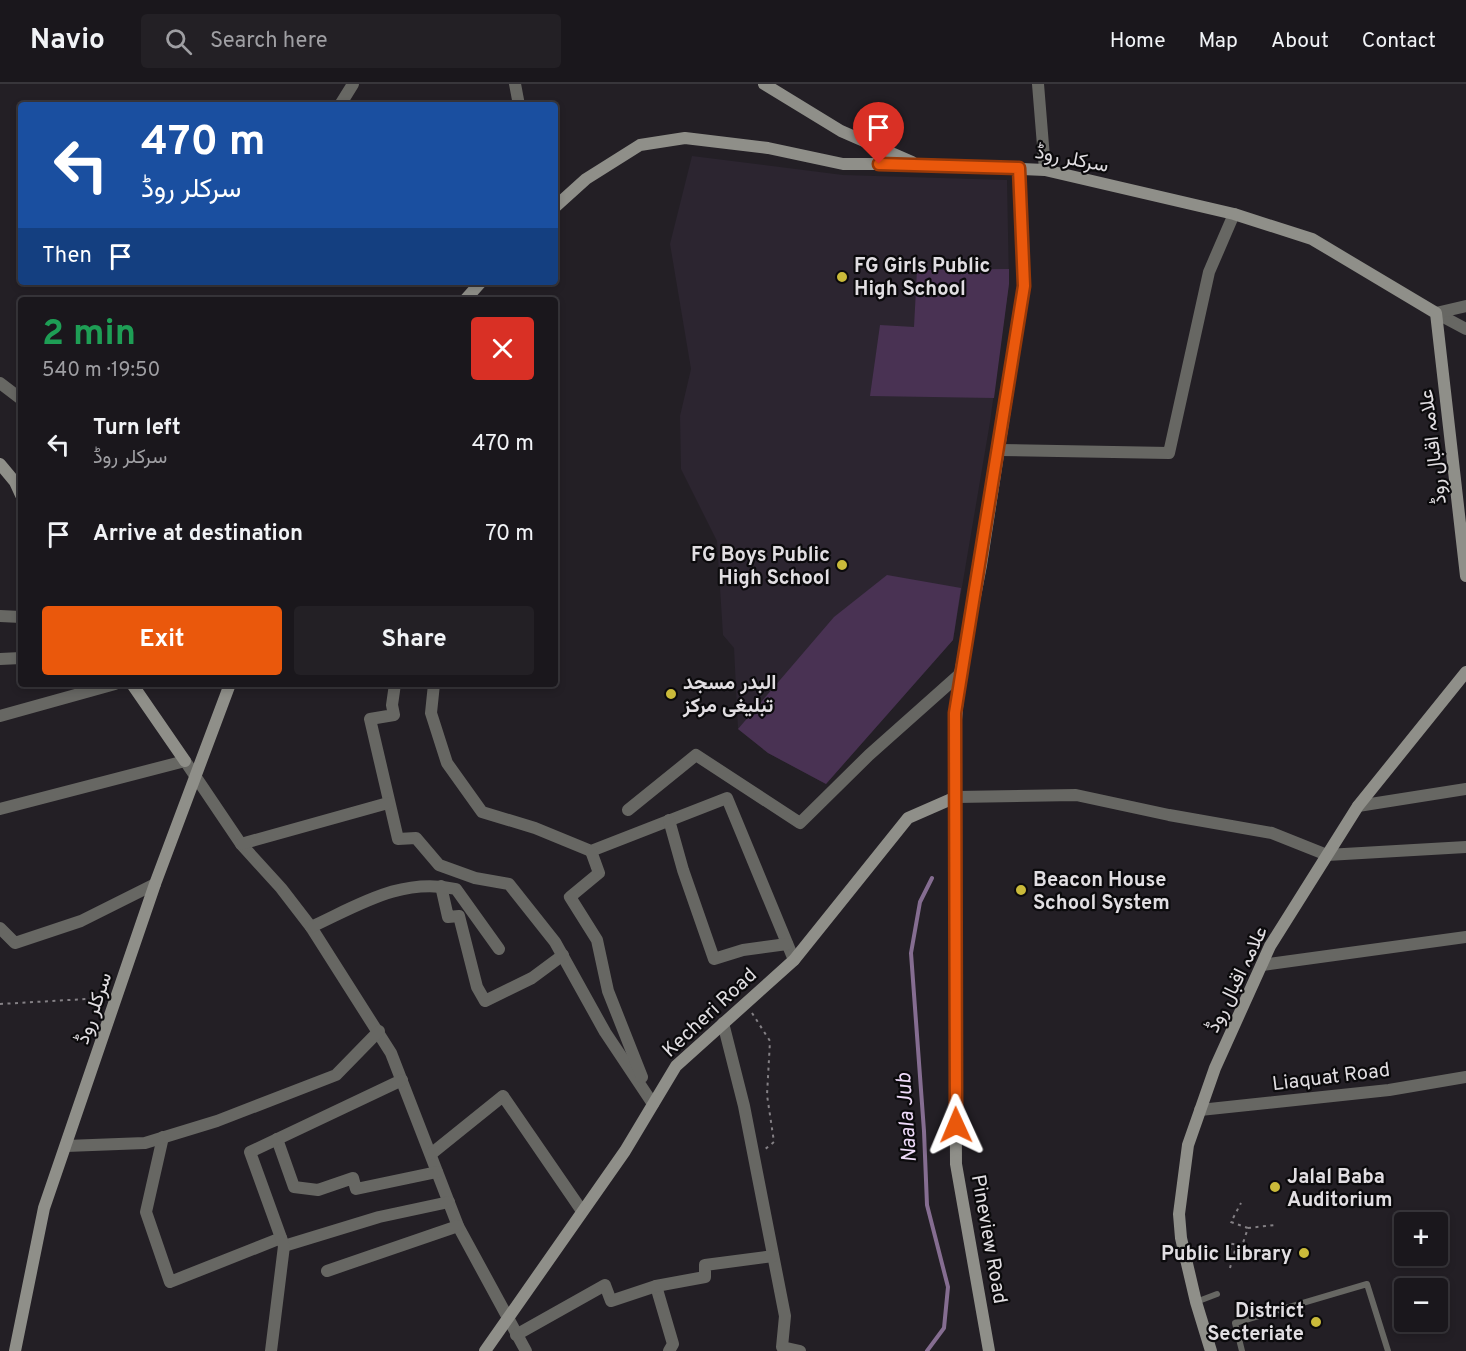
<!DOCTYPE html>
<meta charset="utf-8">
<style>
body{margin:0;font-family:Overpass,Vazirmatn,sans-serif;background:#232025;color:#f1f3f6;height:100vh;display:flex;flex-direction:column;font-size:22px;white-space:nowrap}
*{box-sizing:border-box;margin:0}
p{font-size:20px;color:#9f9fa3}
.icon{flex:none;width:33px;height:33px;fill:none;stroke:currentColor;stroke-width:2;stroke-linecap:round;stroke-linejoin:round}
.map{position:relative;flex:1;overflow:hidden}
.sheet{position:absolute;left:18px;top:213px;width:540px;height:390px;display:flex;flex-direction:column;background:#1a171c;border-radius:6px;box-shadow:0 3px 9px #0003,0 0 0 2px #38363b}
.sheet>*{flex:none}
.banner{position:absolute;left:18px;top:18px;width:540px;height:183px;border-radius:6px;box-shadow:0 3px 9px #0003,0 0 0 2px #38363b;background:#1a4fa0;color:#fff;overflow:hidden}
.buttons{position:absolute;left:1394px;top:1128px;display:grid;gap:12px}
.buttons a{display:grid;place-items:center;width:54px;height:54px;border-radius:6px;background:#1a171c;box-shadow:0 3px 9px #0003,0 0 0 2px #38363b;font-size:30px}
.pin{position:absolute;display:grid;place-items:center;width:51px;height:51px;color:#fff;margin:-62px -26px;border-radius:50% 50% 50% 0;rotate:-45deg;box-shadow:0 0 6px #0007}
.pin .icon{rotate:45deg}
.me{position:absolute;width:66px;margin:-33px;rotate:359deg;stroke-linejoin:round;filter:drop-shadow(0 0 4px #0008)}
.turn{display:flex;align-items:center;gap:21px;height:126px;padding:0 24px;font-size:27px}
.turn .icon{width:78px;height:78px;stroke-width:2.5}
.turn b{display:block;font-size:42px;line-height:51px}
.then{display:flex;align-items:center;height:57px;padding:0 24px;background:#0003;gap:12px;font-size:22px}
.round{display:grid;place-items:center;flex:none;width:63px;height:63px;border-radius:6px;background:#232025}
.overview{display:flex;align-items:center;justify-content:space-between;height:102px;padding:0 24px}
h1{font-size:36px;font-weight:700;line-height:45px;color:#1e9e55}
.button{display:flex;gap:12px;margin-top:auto;padding:12px 24px}
.button a{flex:1;height:69px;border-radius:6px;background:#ea580c;color:#fff;font-size:24px;font-weight:700;line-height:69px;text-align:center}
.button a+a{background:#232025;color:#f1f3f6}
ul{padding:0;list-style:none}
li{display:flex;align-items:center;gap:18px;height:90px;padding:0 24px}
li div{flex:1}
li b{display:block;font-size:22px}
li em{font-style:normal}
header{display:flex;align-items:center;gap:36px;box-sizing:border-box;height:84px;padding:0 30px;background:#1a171c;border-bottom:2px solid #38363b}
header strong{font-size:28px}
nav{display:flex;gap:33px;margin-inline-start:auto;font-size:21px}
.search{width:420px;height:54px;background:#232025;display:flex;align-items:center;gap:15px;box-sizing:border-box;padding:0 21px;border-radius:6px;color:#9f9fa3;font-size:22px}
.map>svg:first-child{display:block}
.built{fill:#2c2530}
.green{fill:#493253}
.lines{fill:none;stroke-linecap:round;stroke-linejoin:round}
.stream{stroke:#856d91;stroke-width:4}
.path{stroke:#848085;stroke-width:2;stroke-dasharray:3 4.5;stroke-linecap:butt}
.lane{stroke:#676763;stroke-width:6}
.street{stroke:#676763;stroke-width:12}
.secondary{stroke:#8f8f89;stroke-width:12}
.route-casing{stroke:#983908;stroke-width:15}
.route{stroke:#ea580c;stroke-width:10}
.poi-dot{fill:#caba3a;stroke:#0b0a0c;stroke-width:2}
.labels{text-anchor:middle;stroke-width:4.5;stroke-linejoin:round;paint-order:stroke}
.street-label{font-size:20px;fill:#e1dee2;stroke:#0b0a0c}
.poi-label{font-size:20px;font-weight:bold;fill:#e1dee2;stroke:#0b0a0c;text-anchor:start}
.water-label{font-size:21px;font-style:italic;fill:#efdbfa;stroke:#0b0a0c}
</style>
<header>
<strong>Navio</strong>
<div class="search"><svg class="icon" aria-label="search" viewBox="0 0 24 24"><circle cx="10" cy="10" r="6"/><path d="M15 15l6 6"/></svg>Search here</div>
<nav><a>Home</a><a>Map</a><a>About</a><a>Contact</a></nav>
</header>
<div class="map">
<svg width="1466" height="1267" viewBox="0 0 1466 1267">
<rect width="100%" height="100%" fill="#231f25"/>
<path class="built" d="M692,72l151,19 164,5 2,104 -19,138 -37,218 -127,144 -58,-31 -30,-24 -4,-81 -11,-13 -6,-94 -36,-72 -1,-53 11,-47 -21,-125z"/>
<g class="green">
<path d="M1009,185v15l-15,114 -124,-2 10,-71 34,2 3,-57z"/>
<path d="M887,491l74,13 -8,52 -127,144 -58,-31 -30,-24 96,-112z"/>
</g>
<g class="lines">
<path class="stream" d="M927,1267l17,-23 4,-41 -21,-82 -3,-74 -13,-178 9,-51 12,-24"/>
<g class="path">
<path d="M0,920l103,-6"/>
<path d="M752,929l18,28 -3,54 7,47 -10,8"/>
<path d="M1248,1144l27,-3"/>
<path d="M1230,1184l5,-18 -9,-1 2,-6 14,3 6,-18 -17,-6 10,-19"/>
</g>
<g class="lane">
<path d="M1196,1218l21,-8"/>
<path d="M1242,1267l-7,-28 132,-39 21,67"/>
</g>
<g class="street">
<path d="M515,0l4,21"/>
<path d="M1038,0l7,86"/>
<path d="M340,21l13,-21"/>
<path d="M1436,229l30,16"/>
<path d="M1436,229l30,-7"/>
<path d="M0,299l21,16"/>
<path d="M999,366l170,3 40,-181 25,-58"/>
<path d="M0,532l21,1"/>
<path d="M0,575l21,-1"/>
<path d="M395,600l-3,21 2,10 -24,4 28,120 18,-1 23,27 36,13 34,6 46,58 50,90 48,72"/>
<path d="M434,600l-3,29 16,50 35,49 53,16 56,23 136,-53 67,162"/>
<path d="M0,632l115,-32"/>
<path d="M956,713l120,-2 93,20 103,18 55,22 139,-8"/>
<path d="M1358,722l108,-17"/>
<path d="M0,725l185,-48 56,83 40,44 30,39 80,126 67,173 68,125"/>
<path d="M628,726l68,-55 104,68 69,-68 91,-81"/>
<path d="M669,736l14,50 31,89 29,-9 44,-6"/>
<path d="M241,760l147,-41"/>
<path d="M591,767l8,22 -29,24 27,43 11,51 34,86"/>
<path d="M441,802l7,31 11,-1 18,71 8,14 47,-23 31,-23"/>
<path d="M311,843c48,-22 90,-50 145,-38l43,60"/>
<path d="M0,844l15,15 66,-22 74,-37"/>
<path d="M1262,881l204,-28"/>
<path d="M723,939l21,83 41,210 -3,31 18,4"/>
<path d="M1200,1026l189,-20 77,-13"/>
<path d="M163,1053l-17,75 24,70 111,-44"/>
<path d="M277,1055l17,48 24,3 35,-12 3,11 81,-17"/>
<path d="M66,1062l79,-3 72,-22 119,-46 43,-44"/>
<path d="M431,1070l72,-58 79,115"/>
<path d="M284,1162l95,-29 70,-15"/>
<path d="M327,1187l131,-45"/>
<path d="M656,1202l17,58 -4,7"/>
<path d="M516,1251l89,-50 6,16 45,-15 49,-9v-12l68,-9"/>
<path d="M271,1267l13,-105 -34,-94 152,-72"/>
</g>
<g class="secondary">
<path d="M764,0l77,47 71,31"/>
<path d="M555,123l31,-28 54,-34 45,-7 83,10 75,16h72l130,6 189,44 78,25 124,74 30,263"/>
<path d="M465,216l16,-18"/>
<path d="M0,380l15,18 6,13"/>
<path d="M132,600l53,77"/>
<path d="M15,1267l29,-143 111,-324 75,-200"/>
<path d="M485,1267l140,-200 51,-85 118,-106 114,-142 48,-21"/>
<path d="M989,1267l-33,-187 -2,-422 6,-68 21,-109 43,-279 -5,-118"/>
<path d="M1211,1267l-15,-49 -15,-64 -2,-24 9,-69 27,-77 55,-122 88,-140 108,-134"/>
</g>
</g>
<g class="lines">
<defs>
<path id="route" d="M879,80l140,4 5,118 -69,427 1,412"/>
</defs>
<use href="#route" class="route-casing"/>
<use href="#route" class="route"/>
</g>
<g class="poi-dot">
<circle cx="842" cy="193" r="6"/>
<circle cx="842" cy="481" r="6"/>
<circle cx="671" cy="610" r="6"/>
<circle cx="1021" cy="806" r="6"/>
<circle cx="1275" cy="1103" r="6"/>
<circle cx="1304" cy="1169" r="6"/>
<circle cx="1316" cy="1238" r="6"/>
</g>
<g class="labels">
<g class="street-label">
<text transform="translate(1072 74) rotate(11)" y="7">سرکلر روڈ</text>
<text transform="translate(1432 363) rotate(-97)" y="7">علامہ اقبال روڈ</text>
<text transform="translate(1236 895) rotate(-64)" y="7">علامہ اقبال روڈ</text>
<text transform="translate(93 924) rotate(-71)" y="7">سرکلر روڈ</text>
<text transform="translate(709 928) rotate(-43)" y="7">Kecheri Road</text>
<text transform="translate(1331 992) rotate(-7)" y="7">Liaquat Road</text>
<text transform="translate(990 1155) rotate(80)" y="7">Pineview Road</text>
</g>
<g class="poi-label">
<text x="854" y="188">FG Girls Public<tspan x="854" dy="23">High School</tspan></text>
<text x="830" y="477" text-anchor="end">FG Boys Public<tspan x="830" dy="23">High School</tspan></text>
<text x="683" y="605">البدر مسجد<tspan x="683" dy="23">تبلیغی مرکز</tspan></text>
<text x="1033" y="802">Beacon House<tspan x="1033" dy="23">School System</tspan></text>
<text x="1287" y="1099">Jalal Baba<tspan x="1287" dy="23">Auditorium</tspan></text>
<text x="1292" y="1176" text-anchor="end">Public Library</text>
<text x="1304" y="1233" text-anchor="end">District<tspan x="1304" dy="23">Secteriate</tspan></text>
</g>
<g class="water-label">
<text transform="translate(906 1034) rotate(-94)" y="7">Naala Jub</text>
</g>
</g>
</svg>
<div class="buttons">
<a>+</a>
<a>−</a>
</div>
<div class="pin" style="left:879px;top:80px;background:#d93025"><svg class="icon" aria-label="arrive" viewBox="0 0 24 24"><path d="M6 21V4h12l-3 4 3 4H6"/></svg></div>
<svg class="me" style="left:956px;top:1041px" viewBox="-20 -20 40 40"><path d="M0-17L14 15 0 8-14 15z" fill="#ea580c" stroke="#fff" stroke-width="4"/></svg>
<div class="banner">
<div class="turn"><svg class="icon" aria-label="left" viewBox="0 0 24 24"><path d="M17 20v-9H6M10 6l-5 5 5 5"/></svg><div><b>470 m</b>سرکلر روڈ</div></div>
<div class="then">Then<svg class="icon" aria-label="arrive" viewBox="0 0 24 24"><path d="M6 21V4h12l-3 4 3 4H6"/></svg></div>
</div>
<section class="sheet">
<div class="overview"><div><h1>2 min</h1><p>540 m · 19:50</p></div><a class="round" style="background:#d93025;color:#fff"><svg class="icon" aria-label="close" viewBox="0 0 24 24"><path d="M6 6l12 12M18 6L6 18"/></svg></a></div>
<ul>
<li><svg class="icon" aria-label="left" viewBox="0 0 24 24"><path d="M17 20v-9H6M10 6l-5 5 5 5"/></svg><div><b>Turn left</b><p>سرکلر روڈ</p></div><em>470 m</em></li>
<li><svg class="icon" aria-label="arrive" viewBox="0 0 24 24"><path d="M6 21V4h12l-3 4 3 4H6"/></svg><div><b>Arrive at destination</b></div><em>70 m</em></li>
</ul>
<div class="button"><a>Exit</a><a>Share</a></div>
</section>
</div>
